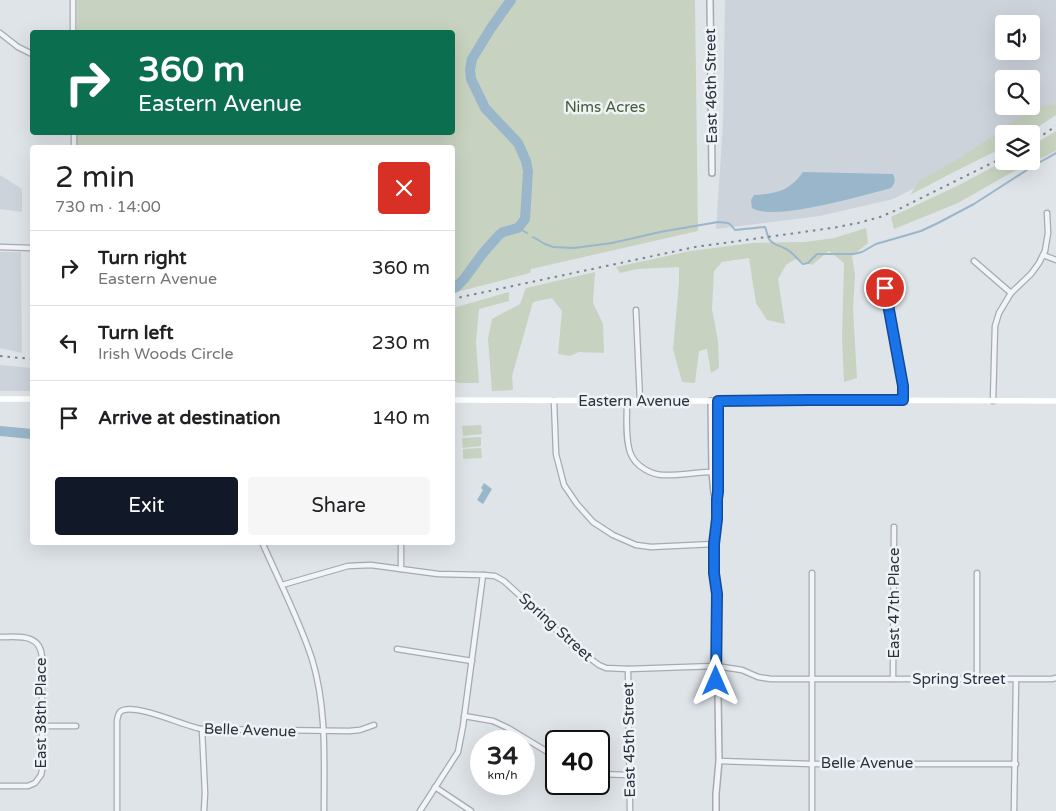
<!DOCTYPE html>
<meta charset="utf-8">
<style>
body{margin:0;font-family:"Varela Round",sans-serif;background:#f6f6f6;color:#202124;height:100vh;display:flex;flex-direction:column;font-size:19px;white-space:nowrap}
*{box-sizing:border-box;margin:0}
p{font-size:16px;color:#757577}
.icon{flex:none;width:28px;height:28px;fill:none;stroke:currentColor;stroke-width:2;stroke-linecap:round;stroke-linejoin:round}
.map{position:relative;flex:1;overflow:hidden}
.sheet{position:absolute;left:30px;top:145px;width:425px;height:400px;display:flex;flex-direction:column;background:#fff;border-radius:5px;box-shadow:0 5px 20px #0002}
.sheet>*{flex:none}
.hud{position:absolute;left:30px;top:30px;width:425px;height:105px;border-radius:5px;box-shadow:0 5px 20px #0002;background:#0b6e4f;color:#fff;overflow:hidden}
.fabs{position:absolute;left:995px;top:15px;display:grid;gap:10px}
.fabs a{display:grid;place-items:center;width:45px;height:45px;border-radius:5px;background:#fff;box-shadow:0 5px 20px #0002;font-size:25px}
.speed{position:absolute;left:470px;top:730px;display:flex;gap:10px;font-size:25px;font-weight:700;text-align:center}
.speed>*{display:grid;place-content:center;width:65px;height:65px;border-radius:50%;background:#fff;box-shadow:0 5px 20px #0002;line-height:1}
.speed small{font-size:12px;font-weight:400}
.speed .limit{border:2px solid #111;border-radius:8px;background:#fff;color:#111}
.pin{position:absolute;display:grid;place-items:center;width:42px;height:42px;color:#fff;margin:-21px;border:2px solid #fff;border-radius:50%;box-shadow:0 1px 5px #0007}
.me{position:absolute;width:55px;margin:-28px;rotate:0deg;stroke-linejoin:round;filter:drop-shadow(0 0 4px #0008)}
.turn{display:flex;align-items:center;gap:18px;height:105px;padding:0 25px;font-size:22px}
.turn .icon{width:65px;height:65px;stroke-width:2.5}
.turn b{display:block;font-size:35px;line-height:42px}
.round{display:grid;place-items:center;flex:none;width:52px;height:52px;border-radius:5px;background:#f6f6f6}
.head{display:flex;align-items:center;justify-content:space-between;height:85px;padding:0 25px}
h1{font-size:30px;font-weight:600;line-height:38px}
.action{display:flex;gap:10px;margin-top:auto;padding:10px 25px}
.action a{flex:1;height:58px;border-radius:5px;background:#111827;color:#fff;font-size:20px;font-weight:600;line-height:58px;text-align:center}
.action a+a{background:#f6f6f6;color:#202124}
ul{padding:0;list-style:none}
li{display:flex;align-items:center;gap:15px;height:75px;padding:0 25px;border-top:1px solid #e0e0e0}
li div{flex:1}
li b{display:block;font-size:19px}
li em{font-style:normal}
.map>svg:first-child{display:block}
.built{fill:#cdd3db;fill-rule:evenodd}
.green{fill:#c7d3c0}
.water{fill:#9ab6ca}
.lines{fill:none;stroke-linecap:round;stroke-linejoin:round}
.stream{stroke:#9ab6ca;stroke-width:2}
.river{stroke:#9ab6ca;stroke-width:10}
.minor-casing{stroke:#a4abb3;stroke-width:7}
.tertiary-casing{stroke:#a4abb3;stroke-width:8}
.minor{stroke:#f2f4f7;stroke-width:4.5}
.tertiary{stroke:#f2f4f7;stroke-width:5}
.secondary{stroke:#fff;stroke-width:5.5}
.rail{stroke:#798593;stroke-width:2;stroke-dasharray:2.5 5;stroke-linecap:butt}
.route-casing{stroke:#114b97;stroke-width:12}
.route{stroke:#1a73e8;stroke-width:9}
.labels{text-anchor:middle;stroke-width:5;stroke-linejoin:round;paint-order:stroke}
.street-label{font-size:15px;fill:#283340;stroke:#eff3f6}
.park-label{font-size:15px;fill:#405c35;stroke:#eff3f6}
</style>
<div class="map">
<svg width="1056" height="811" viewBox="0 0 1056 811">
<rect width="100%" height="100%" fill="#dfe4e9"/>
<g class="built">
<path d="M725,0h331v109l-52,25v9l-111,56 -73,17 -104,13 7,-105zM1004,24h27v27h-27zM1004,79h27v27h-27z"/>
<path d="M0,175l22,14v23l-22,-3z"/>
<path d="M0,252h21l1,101 -22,-5z"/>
<path d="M0,365l32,3v23h-32z"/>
</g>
<g class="green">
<path d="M77,0h618l3,231 -167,38 -1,4 -77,20 -1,-145h-375v-15l375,-1v-100h-375z"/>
<path d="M1054,104l2,1v10l-29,19h-23v13l-54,27 -40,21 9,-14 44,-25 69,-47z"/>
<path d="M1056,131v20l-49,24 -49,28 -64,26 -3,-12 66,-31 47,-25h27v-15z"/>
<path d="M866,228l2,15 -16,13 3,19 -2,34 4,69 -13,4 -2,-45 2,-74 -15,-12 -17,14 -17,-6 -9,6 -8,14 7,45 -18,-4 -11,-17 -7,-45 -27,4 -8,9 -2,38 6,32 1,27 -8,5 -4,-24 -8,2 -4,32 -13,-1 -9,-33 6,-67v-15l-42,2 -17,4 -4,-6 74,-16 63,-8 52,-1 29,-4z"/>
<path d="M595,272l-2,31 10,21 1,29 -25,-1 -9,4 -12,-2 4,-43 -10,-13 -19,4 -21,74 1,14 -21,1 -4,-52 4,-20 28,-15 6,-16z"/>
<path d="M509,292v9l-30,8 -3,33 3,41h-21l-5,-3v-72z"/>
<path d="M481,425l1,9 -19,2 -1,-10z"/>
<path d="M481,437v9l-18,2 -1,-10z"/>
<path d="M481,448l1,10 -19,1v-10z"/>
</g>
<g class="water">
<path d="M803,172l90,2c3,7 2,9 -2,14 -26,7 -118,34 -139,20l-1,-8 3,-5c13,-1 28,-2 38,-11 4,-3 8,-8 11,-12z"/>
<path d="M484,483l8,6 -9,15 -6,-4 6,-10 -2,-2z"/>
</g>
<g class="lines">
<g class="stream">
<path d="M518,228l9,5"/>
<path d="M533,237l12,7 8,3 21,1 38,-5 48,-11 58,-10 10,1 3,2 4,5 30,-3c2,4 2,9 4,12 4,6 9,6 15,9 8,3 13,11 19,16l5,-1 9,-9h37l8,-2 14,-8 45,-13 17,-8 36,-19 59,-38 23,-13"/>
</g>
<g class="river">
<path d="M452,289l4,-2 8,-8 19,-26 16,-18 4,-3 15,-4 7,-9 3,-48 -2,-10 -8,-18 -33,-35 -14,-29 -1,-9 2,-11 19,-31 20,-28"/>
<path d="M0,431l32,3"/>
</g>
<defs>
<g id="minor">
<path d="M73,0v32"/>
<path d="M0,33l18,14 14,7"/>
<path d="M74,132v16"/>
<path d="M0,247l32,1"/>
<path d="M1043,255l13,5"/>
<path d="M974,261l37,32"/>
<path d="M885,288l18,98v14"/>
<path d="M636,310l4,91"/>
<path d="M554,401l2,53 8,31 13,19 16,18 20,13 23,10 15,2 63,-3"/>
<path d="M627,401c0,16 -2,35 3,51 5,15 23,24 37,23 16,0 32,-3 47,-3"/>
<path d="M993,401l2,-75 4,-13 12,-20 20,-19 8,-11 6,-12 3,-18 -1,-20"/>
<path d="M262,542c17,39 37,77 50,117 15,49 12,101 12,152"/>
<path d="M401,569v-27"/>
<path d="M977,573v106"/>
<path d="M282,585l66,-19 23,-1 67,9 45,1 12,1 9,5 23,21 45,43 27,20 7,3 22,1 88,-3 26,4 16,7 13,2h281l4,-1"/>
<path d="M0,637c18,0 41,-4 42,21v112l-1,5 -6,8 -7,3h-28"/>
<path d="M397,649l75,12"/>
<path d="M628,669l2,142"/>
<path d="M893,679l1,-152"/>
<path d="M464,716l29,5 15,7 48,29"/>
<path d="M42,726h34"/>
<path d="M202,729l3,64 -1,18"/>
<path d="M719,761l93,3h204"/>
<path d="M599,774l30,1"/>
<path d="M435,787l36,24"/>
<path d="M117,811v-91c1,-3 1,-6 3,-8 12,-11 66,15 82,17l147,2 11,-1 14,-5"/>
<path d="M420,811l38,-59 5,-26 20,-151"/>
<path d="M812,811v-238"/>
<path d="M1014,811l2,-132"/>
</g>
<g id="tertiary">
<path d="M710,0l2,173"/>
<path d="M711,401l1,71 2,21 2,5"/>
<path d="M716,811v-17l3,-33 -1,-67 -2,-13 1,-87 -3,-21v-29l3,-25v-20l1,-7v-91"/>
</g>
</defs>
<use href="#minor" class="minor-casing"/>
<use href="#tertiary" class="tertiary-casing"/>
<use href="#minor" class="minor"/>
<use href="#tertiary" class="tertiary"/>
<g class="secondary">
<path d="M0,399h32"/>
<path d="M452,400l263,1 94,-1 247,1"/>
</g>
<g class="rail">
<path d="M1031,143l25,-17"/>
<path d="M452,299l243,-52 137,-19 26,-5 22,-6 19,-8 105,-52"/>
<path d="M0,356l32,3"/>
</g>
</g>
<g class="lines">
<defs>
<path id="route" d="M716,681l1,-87 -3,-21v-29l3,-25v-20l1,-7v-91l91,-1h94v-14l-18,-98"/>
</defs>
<use href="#route" class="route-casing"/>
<use href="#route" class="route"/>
</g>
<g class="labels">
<g class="street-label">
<text transform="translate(711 86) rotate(-91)" y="5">East 46th Street</text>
<text x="634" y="406">Eastern Avenue</text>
<text transform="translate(894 603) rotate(-90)" y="5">East 47th Place</text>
<text transform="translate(556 627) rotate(42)" y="5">Spring Street</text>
<text x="959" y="684">Spring Street</text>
<text transform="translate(41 713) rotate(-90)" y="5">East 38th Place</text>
<text transform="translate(250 730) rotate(2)" y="5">Belle Avenue</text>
<text transform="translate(629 740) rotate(-91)" y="5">East 45th Street</text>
<text x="867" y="768">Belle Avenue</text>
</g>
<g class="park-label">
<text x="605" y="112">Nims Acres</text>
</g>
</g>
</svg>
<div class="fabs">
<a><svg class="icon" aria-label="sound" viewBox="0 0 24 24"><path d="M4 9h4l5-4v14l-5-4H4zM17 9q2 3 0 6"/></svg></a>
<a><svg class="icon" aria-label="search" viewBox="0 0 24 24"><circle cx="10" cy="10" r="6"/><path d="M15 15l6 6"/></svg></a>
<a><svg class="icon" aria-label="layers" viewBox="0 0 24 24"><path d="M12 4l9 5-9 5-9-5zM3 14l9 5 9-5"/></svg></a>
</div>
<div class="speed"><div>34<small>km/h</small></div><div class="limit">40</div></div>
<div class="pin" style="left:885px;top:288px;background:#d93025"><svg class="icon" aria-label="arrive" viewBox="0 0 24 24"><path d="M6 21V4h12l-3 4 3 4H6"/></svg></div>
<svg class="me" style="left:716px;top:681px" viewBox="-20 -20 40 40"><path d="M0-17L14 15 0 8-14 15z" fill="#1a73e8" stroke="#fff" stroke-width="4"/></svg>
<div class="hud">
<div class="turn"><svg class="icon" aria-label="right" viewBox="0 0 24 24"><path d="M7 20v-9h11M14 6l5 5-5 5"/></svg><div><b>360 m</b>Eastern Avenue</div></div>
</div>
<section class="sheet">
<div class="head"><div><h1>2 min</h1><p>730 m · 14:00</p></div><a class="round" style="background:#d93025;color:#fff"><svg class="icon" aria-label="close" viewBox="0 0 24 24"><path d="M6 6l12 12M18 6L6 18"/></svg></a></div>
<ul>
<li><svg class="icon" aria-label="right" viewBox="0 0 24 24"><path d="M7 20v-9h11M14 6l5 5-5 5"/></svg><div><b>Turn right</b><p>Eastern Avenue</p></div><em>360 m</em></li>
<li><svg class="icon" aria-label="left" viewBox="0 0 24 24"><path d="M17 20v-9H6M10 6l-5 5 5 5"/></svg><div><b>Turn left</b><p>Irish Woods Circle</p></div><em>230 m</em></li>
<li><svg class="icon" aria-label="arrive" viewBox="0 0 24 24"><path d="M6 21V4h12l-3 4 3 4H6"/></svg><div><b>Arrive at destination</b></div><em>140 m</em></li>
</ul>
<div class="action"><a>Exit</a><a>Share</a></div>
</section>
</div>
